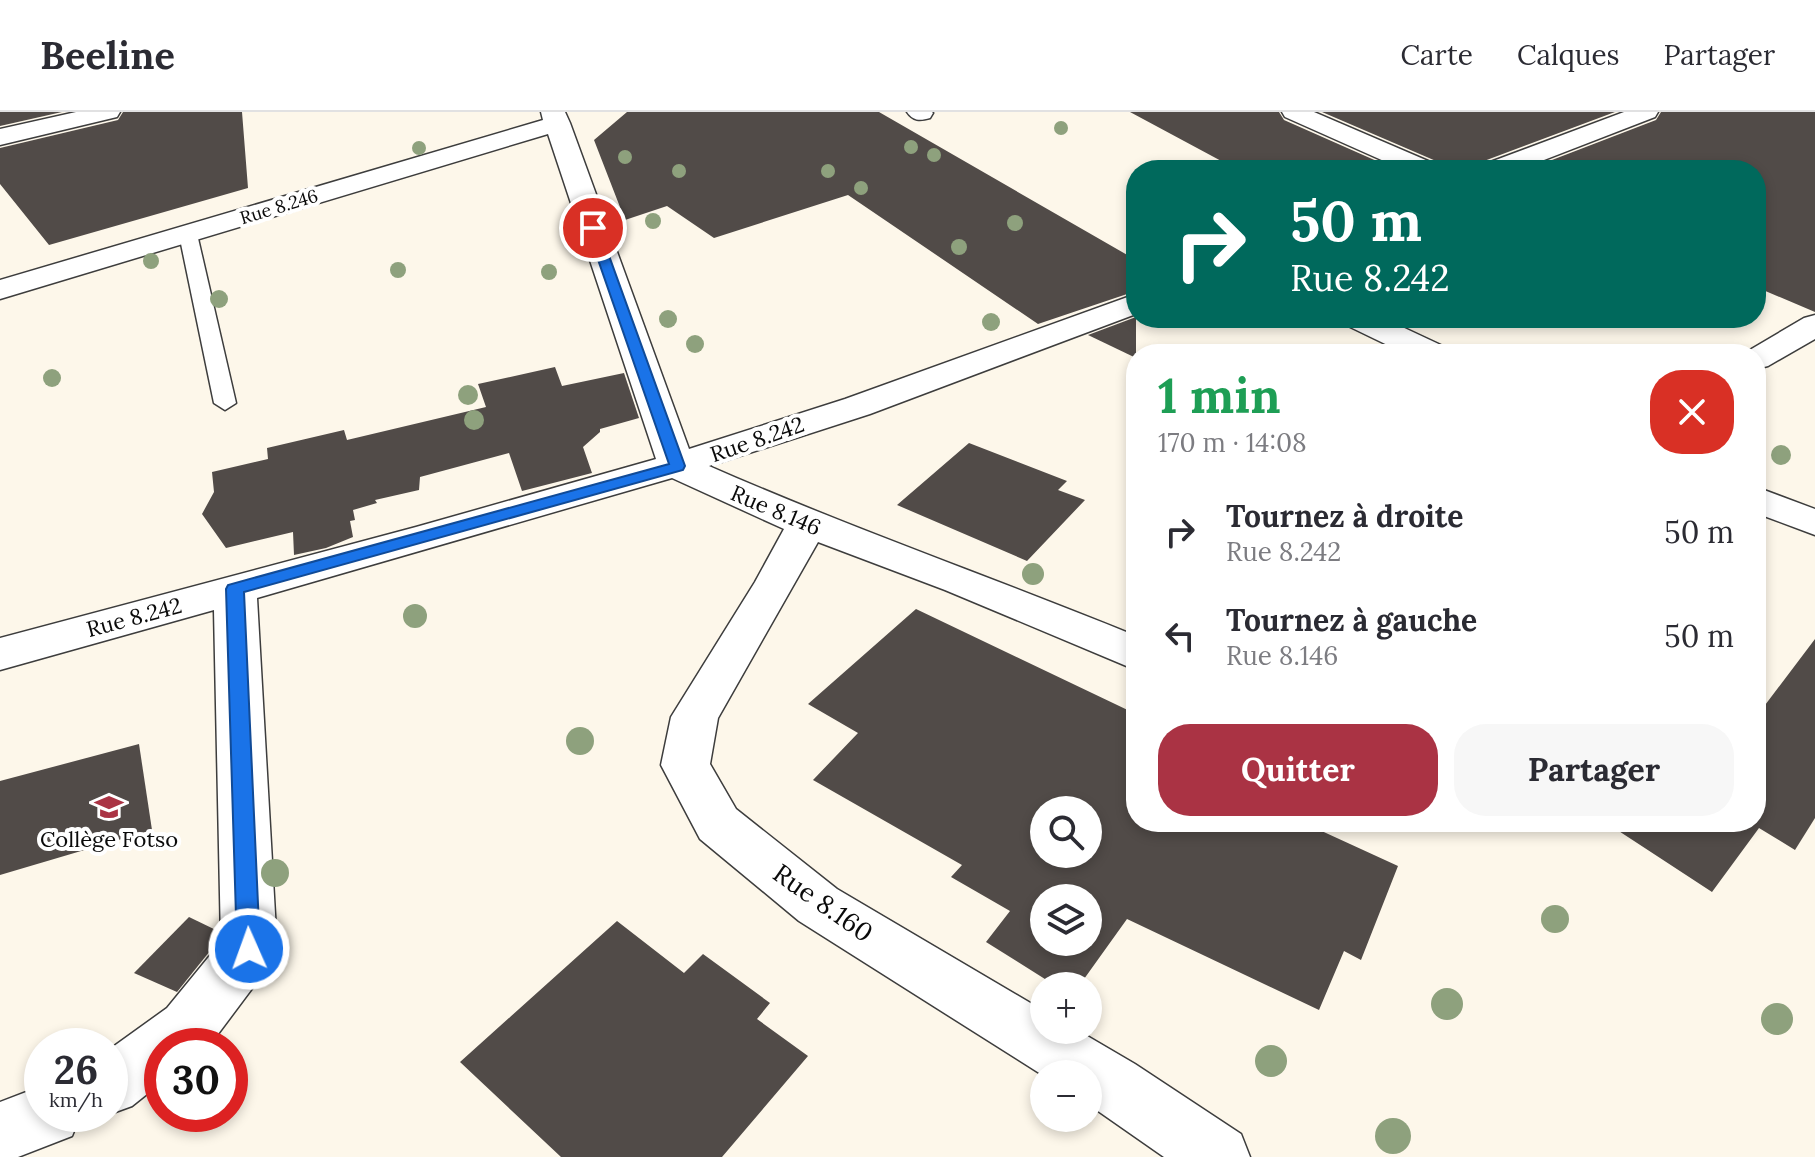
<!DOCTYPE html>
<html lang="fr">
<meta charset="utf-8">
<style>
body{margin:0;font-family:Lora,serif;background:#f7f7f7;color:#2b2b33;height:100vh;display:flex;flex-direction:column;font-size:30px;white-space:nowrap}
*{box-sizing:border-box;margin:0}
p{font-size:26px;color:#7c7c81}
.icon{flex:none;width:44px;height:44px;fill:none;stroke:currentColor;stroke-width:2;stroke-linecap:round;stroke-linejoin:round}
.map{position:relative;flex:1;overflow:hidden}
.panel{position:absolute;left:1126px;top:232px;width:640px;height:488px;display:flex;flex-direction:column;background:#fff;border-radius:32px;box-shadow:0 4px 12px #0003}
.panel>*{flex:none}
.banner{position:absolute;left:1126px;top:48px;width:640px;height:168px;border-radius:32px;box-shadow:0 4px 12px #0003;background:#00695c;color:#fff;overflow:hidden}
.buttons{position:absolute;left:1030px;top:684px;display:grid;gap:16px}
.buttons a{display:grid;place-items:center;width:72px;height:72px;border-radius:50%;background:#fff;box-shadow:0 4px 12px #0003;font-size:40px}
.speed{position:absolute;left:24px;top:916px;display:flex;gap:16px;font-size:40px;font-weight:700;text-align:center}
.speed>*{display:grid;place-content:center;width:104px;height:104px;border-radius:50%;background:#fff;box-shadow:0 4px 12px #0003;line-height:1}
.speed small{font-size:20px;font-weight:400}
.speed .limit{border:12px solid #d22;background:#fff;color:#111}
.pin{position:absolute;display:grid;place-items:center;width:68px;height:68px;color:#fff;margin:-34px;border:4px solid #fff;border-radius:50%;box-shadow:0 2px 8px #0007}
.me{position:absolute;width:88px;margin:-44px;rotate:358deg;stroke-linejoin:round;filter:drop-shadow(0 0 6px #0008)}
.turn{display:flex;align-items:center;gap:28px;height:168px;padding:0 32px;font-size:36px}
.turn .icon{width:104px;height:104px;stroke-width:2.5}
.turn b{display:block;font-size:56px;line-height:68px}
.round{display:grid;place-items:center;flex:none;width:84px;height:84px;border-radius:32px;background:#f7f7f7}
.summary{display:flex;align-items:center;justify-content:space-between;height:136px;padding:0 32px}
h1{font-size:48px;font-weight:800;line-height:60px;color:#1e9e55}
.button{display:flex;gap:16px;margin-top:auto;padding:16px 32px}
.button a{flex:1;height:92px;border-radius:32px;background:#a34;color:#fff;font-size:32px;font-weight:800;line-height:92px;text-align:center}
.button a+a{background:#f7f7f7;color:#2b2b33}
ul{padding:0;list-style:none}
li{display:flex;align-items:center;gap:24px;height:104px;padding:0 32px}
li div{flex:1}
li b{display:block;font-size:30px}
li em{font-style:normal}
header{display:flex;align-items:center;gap:48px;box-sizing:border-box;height:112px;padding:0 40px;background:#fff;border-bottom:2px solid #e1e1e2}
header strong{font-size:38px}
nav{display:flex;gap:44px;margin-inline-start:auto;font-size:28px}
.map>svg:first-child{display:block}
.building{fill:#514b48;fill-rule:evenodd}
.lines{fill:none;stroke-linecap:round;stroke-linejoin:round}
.service-casing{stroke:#3d3d3d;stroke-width:3}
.minor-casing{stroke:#3d3d3d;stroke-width:3}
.service{fill:#fff;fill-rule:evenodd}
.minor{fill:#fff;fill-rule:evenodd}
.tree{fill:#8ea17d}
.route{fill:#1a73e8;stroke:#114b97;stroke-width:2}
.labels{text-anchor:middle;stroke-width:8;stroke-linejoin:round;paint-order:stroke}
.far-street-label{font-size:18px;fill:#0a0a0a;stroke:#fff}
.street-label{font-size:22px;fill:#0a0a0a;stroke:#fff}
.poi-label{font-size:22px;fill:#0a0a0a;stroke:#fff}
.near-street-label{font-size:26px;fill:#0a0a0a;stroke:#fff}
</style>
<header>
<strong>Beeline</strong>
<nav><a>Carte</a><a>Calques</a><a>Partager</a></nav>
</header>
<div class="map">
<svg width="1815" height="1045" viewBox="0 0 1815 1045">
<rect width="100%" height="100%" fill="#fdf7ea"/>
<g class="building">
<path d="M0,0h62l-62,14z"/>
<path d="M123,0h119l6,76 -199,57 -49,-61v-36l118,-28z"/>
<path d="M627,0h252l257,148v31l-98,33 -190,-129 -134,43 -47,-32 -42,14 -31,-80z"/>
<path d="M1130,0h149l5,8 113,50h-159z"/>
<path d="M1322,0h293l-131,49 -6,9h-36l-6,-9z"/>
<path d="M1661,0h154v200l-59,-25v-117h-230l130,-50z"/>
<path d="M1136,205v41l-48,-23z"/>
<path d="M555,255l7,19 62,-13 15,45 -39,11v3l-17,15 9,26 -70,18 -13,-38 -89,24 -1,13 -44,10 2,3 -24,7 2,10 -5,1 3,16 -27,11 -32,7 -1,-23 -67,16 -24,-34 12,-22 -2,-20 56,-13 -1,-11 77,-18 3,10 139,-33 -8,-23z"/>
<path d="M969,331l98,38 -9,9 27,10 -58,61 -130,-56z"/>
<path d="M916,497l220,105v108h166l96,44 -37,94 -17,-9 -25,59 -192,-91 -48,67h-23l-70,-44 24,-31 -59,-34 11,-12 -149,-85 45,-47 -50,-29zM1044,698h44v44h-44zM1044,786h44v44h-44z"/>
<path d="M1815,527v179l-20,32 -36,-22 -47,64 -107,-70h151v-105z"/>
<path d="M139,632l13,86 -152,45v-94z"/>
<path d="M189,805l29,14v10l-41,51 -43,-19z"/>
<path d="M617,809l67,52 19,-19 67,49 -13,16 51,37 -86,101h-161l-101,-95z"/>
</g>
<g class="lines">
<defs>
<path id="service" d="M188,116l9,6 39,169 -11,7 -11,-7 -35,-169z"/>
<g id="minor">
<path d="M76,0h44l-3,5 -117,28v-16z"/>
<path d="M541,0h24l5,11 119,326 156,-50 291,-105v20l-266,100 -161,52c141,62 285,112 427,170v34l-191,-80 -127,-48 -100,176 -8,46 26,45 101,80 207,122v19h33l58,34 106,70 9,23h-86l-76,-53v-30l-44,2 -245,-155 -99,-82 -39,-74 10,-48 84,-135 29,-53 -112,-51 -415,120 20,351 -8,17 -60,80h-47v36l-30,24 -22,8h-1l1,-65 57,-41 54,-66 -7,-332 -214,60v-32l416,-111 240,-68 -108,-325 -548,165v-19l543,-160z"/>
<path d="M907,0h25l1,1 -3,5c-10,3 -17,3 -23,-6z"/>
<path d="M1282,0h32l121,52 4,6h-35l-119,-53z"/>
<path d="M1624,0h34l-3,5 -137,53h-37l4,-6z"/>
<path d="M1815,203v24l-47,27 -12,3v-15h-13l61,-36z"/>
<path d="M1341,206h42l62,29 5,7h-44l-60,-29z"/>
<path d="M1756,375l59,22v26l-59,-22z"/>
<path d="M42,974v28h39l-9,22 -54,21h-18v-55z"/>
</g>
</defs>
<use href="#service" class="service-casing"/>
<use href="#minor" class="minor-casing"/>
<use href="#service" class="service"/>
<use href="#minor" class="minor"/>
</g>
<g class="tree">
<circle cx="1061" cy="16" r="7"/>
<circle cx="911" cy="35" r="7"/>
<circle cx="419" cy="36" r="7"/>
<circle cx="934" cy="43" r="7"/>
<circle cx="625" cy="45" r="7"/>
<circle cx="679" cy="59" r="7"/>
<circle cx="828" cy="59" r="7"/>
<circle cx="861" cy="76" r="7"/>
<circle cx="653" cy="109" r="8"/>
<circle cx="1015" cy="111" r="8"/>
<circle cx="959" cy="135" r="8"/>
<circle cx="151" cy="149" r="8"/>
<circle cx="398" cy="158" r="8"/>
<circle cx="549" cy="160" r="8"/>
<circle cx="219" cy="187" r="9"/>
<circle cx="668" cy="207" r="9"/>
<circle cx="991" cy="210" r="9"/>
<circle cx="695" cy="232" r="9"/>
<circle cx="52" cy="266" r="9"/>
<circle cx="468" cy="283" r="10"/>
<circle cx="474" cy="308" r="10"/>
<circle cx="1781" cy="343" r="10"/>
<circle cx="1033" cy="462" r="11"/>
<circle cx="415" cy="504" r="12"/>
<circle cx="580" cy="629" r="14"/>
<circle cx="275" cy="761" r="14"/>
<circle cx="1555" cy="807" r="14"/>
<circle cx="1447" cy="892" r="16"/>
<circle cx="1777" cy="907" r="16"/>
<circle cx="1271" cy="949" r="16"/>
<circle cx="1393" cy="1024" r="18"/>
</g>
<path class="route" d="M593,113l6,3 86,238 -2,4 -439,122 16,357 -3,7 -8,3 -8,-3 -4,-7 -11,-360 2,-4 441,-121 -82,-236z"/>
<defs>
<symbol id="school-bare" viewBox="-9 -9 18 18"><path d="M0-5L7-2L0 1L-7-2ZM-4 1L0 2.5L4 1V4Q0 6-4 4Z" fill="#a34" stroke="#fff" stroke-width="2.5" paint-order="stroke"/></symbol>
</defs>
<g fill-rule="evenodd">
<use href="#school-bare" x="89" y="675" width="40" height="40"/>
</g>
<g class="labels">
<g class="far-street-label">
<text transform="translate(279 95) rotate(-17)" y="6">Rue 8.246</text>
</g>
<g class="street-label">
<text transform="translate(757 327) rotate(-19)" y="8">Rue 8.242</text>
<text transform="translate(776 398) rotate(23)" y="8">Rue 8.146</text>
<text transform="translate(134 505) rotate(-15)" y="8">Rue 8.242</text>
</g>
<g class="poi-label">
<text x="109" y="735">Collège Fotso</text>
</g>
<g class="near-street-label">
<text transform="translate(823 791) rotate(35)" y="9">Rue 8.160</text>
</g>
</g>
</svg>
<div class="buttons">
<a><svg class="icon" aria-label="search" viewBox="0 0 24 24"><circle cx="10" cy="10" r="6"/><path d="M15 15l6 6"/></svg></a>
<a><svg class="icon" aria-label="layers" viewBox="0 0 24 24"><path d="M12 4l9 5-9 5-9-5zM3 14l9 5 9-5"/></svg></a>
<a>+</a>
<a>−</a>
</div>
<div class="speed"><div>26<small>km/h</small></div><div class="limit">30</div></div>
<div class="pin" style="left:593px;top:116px;background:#d93025"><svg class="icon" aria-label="arrive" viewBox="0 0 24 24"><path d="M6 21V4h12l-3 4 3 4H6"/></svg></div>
<svg class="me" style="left:249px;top:837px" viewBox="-20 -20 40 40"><circle r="17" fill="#1a73e8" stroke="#fff" stroke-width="3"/><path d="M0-11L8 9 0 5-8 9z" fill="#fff"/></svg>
<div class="banner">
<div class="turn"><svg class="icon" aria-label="right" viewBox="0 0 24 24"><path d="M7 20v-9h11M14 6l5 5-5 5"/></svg><div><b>50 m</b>Rue 8.242</div></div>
</div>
<section class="panel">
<div class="summary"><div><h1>1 min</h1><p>170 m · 14:08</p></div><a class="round" style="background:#d93025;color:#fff"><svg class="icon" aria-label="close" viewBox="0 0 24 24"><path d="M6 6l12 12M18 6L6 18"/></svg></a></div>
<ul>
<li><svg class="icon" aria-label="right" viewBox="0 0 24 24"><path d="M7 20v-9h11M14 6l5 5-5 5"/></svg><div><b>Tournez à droite</b><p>Rue 8.242</p></div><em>50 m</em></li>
<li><svg class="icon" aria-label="left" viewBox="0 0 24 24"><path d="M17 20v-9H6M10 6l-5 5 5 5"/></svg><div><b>Tournez à gauche</b><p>Rue 8.146</p></div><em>50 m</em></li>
</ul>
<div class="button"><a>Quitter</a><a>Partager</a></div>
</section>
</div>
